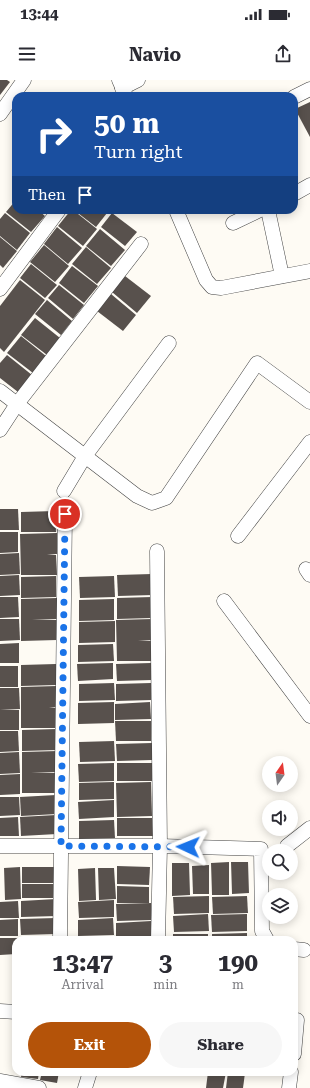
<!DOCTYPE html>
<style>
body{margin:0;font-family:"Roboto Serif",serif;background:#f7f7f7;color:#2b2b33;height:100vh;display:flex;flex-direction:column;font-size:15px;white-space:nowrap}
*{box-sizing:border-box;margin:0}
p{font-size:13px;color:#7c7c81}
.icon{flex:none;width:22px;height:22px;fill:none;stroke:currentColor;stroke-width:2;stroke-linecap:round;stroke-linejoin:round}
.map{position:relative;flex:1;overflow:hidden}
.side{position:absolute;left:12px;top:856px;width:286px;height:140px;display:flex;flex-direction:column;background:#fff;border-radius:12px;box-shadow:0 2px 10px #0003}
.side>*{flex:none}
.banner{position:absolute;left:12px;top:12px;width:286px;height:122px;border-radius:12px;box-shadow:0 2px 10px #0003;background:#1a4fa0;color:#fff;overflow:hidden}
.needle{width:26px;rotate:14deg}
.buttons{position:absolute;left:262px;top:676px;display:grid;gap:8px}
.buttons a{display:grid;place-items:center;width:36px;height:36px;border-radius:50%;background:#fff;box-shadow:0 2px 10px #0003;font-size:20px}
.pin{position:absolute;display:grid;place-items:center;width:34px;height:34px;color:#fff;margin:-17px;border:2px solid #fff;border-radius:50%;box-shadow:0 1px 4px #0007}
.me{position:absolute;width:44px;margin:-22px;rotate:272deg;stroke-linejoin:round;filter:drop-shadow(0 0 3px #0008)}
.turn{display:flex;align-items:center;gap:14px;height:84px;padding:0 16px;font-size:18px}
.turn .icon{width:52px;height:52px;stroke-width:2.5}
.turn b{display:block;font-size:28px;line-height:34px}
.then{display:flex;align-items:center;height:38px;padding:0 16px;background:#0003;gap:8px;font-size:15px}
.eta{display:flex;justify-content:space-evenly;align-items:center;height:68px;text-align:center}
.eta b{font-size:24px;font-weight:700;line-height:28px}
.button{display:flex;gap:8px;margin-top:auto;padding:8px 16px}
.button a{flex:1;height:46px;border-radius:24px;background:#b45309;color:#fff;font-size:16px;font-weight:700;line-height:46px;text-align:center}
.button a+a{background:#f7f7f7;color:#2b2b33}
.status{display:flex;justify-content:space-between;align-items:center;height:28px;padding:0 20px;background:#fff;direction:ltr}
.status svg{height:11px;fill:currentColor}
header{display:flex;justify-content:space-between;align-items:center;height:52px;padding:0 16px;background:#fff;font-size:18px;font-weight:700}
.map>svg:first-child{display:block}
.building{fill:#58514d}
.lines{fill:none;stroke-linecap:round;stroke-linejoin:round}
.minor-casing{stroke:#434343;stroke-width:15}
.minor{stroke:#fff;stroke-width:14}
.route{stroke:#1a73e8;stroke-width:7;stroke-dasharray:0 12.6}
</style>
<div class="status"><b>13:44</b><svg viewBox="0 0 49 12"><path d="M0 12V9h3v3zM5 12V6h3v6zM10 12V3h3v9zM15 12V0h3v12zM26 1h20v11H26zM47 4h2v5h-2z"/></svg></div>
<header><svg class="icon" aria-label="menu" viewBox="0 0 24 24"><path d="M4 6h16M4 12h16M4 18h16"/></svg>Navio<svg class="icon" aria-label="share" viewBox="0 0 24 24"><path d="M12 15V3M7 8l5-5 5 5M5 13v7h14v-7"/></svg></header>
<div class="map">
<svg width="310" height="1008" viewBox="0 0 310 1008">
<rect width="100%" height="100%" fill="#fefbf4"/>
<g class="building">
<path d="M0,0h7l3,2 -10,13z"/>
<path d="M310,22v35l-15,-28z"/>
<path d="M16,120v10h22l7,6 -14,16 -25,-20z"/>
<path d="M71,130h2l24,19 -14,17 -25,-20z"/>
<path d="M74,130h30l3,3 -11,14z"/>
<path d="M5,133l25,20 -13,17 -17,-14v-17z"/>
<path d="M112,133l25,19 -12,14 -24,-19z"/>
<path d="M57,147l25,21 -14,16 -24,-20z"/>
<path d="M100,149l25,21 -14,16 -25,-20z"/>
<path d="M0,157l17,14 -14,17 -3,-3z"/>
<path d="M44,165l25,21 -14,16 -25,-20z"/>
<path d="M86,167l25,21 -14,16 -25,-20z"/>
<path d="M31,184l26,21 -12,13 -25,-20z"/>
<path d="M72,186l26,20 -14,17 -25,-20z"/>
<path d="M125,196l26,20 -14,17 -25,-21z"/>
<path d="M20,200l25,20 -41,52 -4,-4v-42z"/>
<path d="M59,205l25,20 -11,14 -25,-21z"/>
<path d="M111,214l25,21 -13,16 -26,-20z"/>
<path d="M47,220l25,21 -11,14 -26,-21z"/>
<path d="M35,238l25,20 -13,17 -26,-20z"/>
<path d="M21,256l25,20 -13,17 -26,-20z"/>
<path d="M7,275l25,20 -14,17 -18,-14v-15z"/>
<path d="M0,429h18l1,21h-19z"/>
<path d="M55,431l1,21h-35v-20z"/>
<path d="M0,452h18v20l-18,1z"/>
<path d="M57,453v21h-10l9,1 1,20h-36l-1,-41z"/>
<path d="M19,473l1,21 -20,1v-21z"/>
<path d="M152,494l1,21 -35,1 -1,-21z"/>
<path d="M19,495l1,20 -20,1v-20z"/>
<path d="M56,496v21l-35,1v-21z"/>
<path d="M114,496l1,21 -35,1 -1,-21z"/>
<path d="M0,517h18l1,20 -19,1z"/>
<path d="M152,517v21l-35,1v-21z"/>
<path d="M57,518v21l-25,1h25v20l-36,1v-42z"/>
<path d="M114,519v21l-35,1v-21z"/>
<path d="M0,539h19l1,21 -20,1z"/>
<path d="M152,539l1,21h-15l15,1v20h-36l-1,-41z"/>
<path d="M115,541v21l-36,1v-21z"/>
<path d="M19,563v20h-19v-19z"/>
<path d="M113,564l1,17 -36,1v-17z"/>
<path d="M113,583v16l-35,2 -1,-17z"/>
<path d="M151,583l1,17 -35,1 -1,-17z"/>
<path d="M56,584v21l-35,1v-21z"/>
<rect x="0" y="586" width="18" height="21"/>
<path d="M114,603l1,17 -36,1v-17z"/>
<path d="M151,603l1,17 -36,1v-17z"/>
<path d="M57,606l1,21h-9l8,1v20h-36v-41z"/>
<path d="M0,608h19l1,21 -20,1z"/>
<path d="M114,622v21l-36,1v-21z"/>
<path d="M150,622l1,17 -36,1v-16z"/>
<rect x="0" y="630" width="19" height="20"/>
<path d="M115,641h36v20h-35z"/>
<path d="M57,649v21l-35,1v-21z"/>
<path d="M0,651h18l1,20 -19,1z"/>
<path d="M114,661l1,20 -35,1 -1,-20z"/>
<path d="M152,663v17l-35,1 -1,-17z"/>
<path d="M58,671v21l-27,1h27v20h-36v-41z"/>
<path d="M19,672l1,21 -20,1v-21z"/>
<path d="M114,683v18l-35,1 -1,-18z"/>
<path d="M117,683h35l1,18h-36z"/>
<path d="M20,694v20l-20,1v-20z"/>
<path d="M114,702v17l-35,1v-17z"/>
<path d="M151,702l1,34 -35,1 -1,-34z"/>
<path d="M56,715l1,19 -36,2 -1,-19z"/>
<path d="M0,717h19l1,18 -20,1z"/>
<path d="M114,720v17l-35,2 -1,-17z"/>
<path d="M56,735l1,19 -36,2 -1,-19z"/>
<path d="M18,737l1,19h-19v-18z"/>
<path d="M117,738h35l1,18h-36z"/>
<path d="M114,740l1,18 -36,1v-18z"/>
<path d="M229,782v33h-17l-1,-32z"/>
<path d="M231,782h17l1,31 -17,1z"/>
<path d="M172,783h17l1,32 -18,1z"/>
<path d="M209,785v29h-16l-1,-28z"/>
<path d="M117,786l33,1 -1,18 -32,-1z"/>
<path d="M20,787l1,32 -16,1 -1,-32z"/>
<rect x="22" y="787" width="32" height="16"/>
<path d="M95,788l1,32 -17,1 -1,-32z"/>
<path d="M98,788h16l2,31 -17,1z"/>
<rect x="22" y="804" width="32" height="14"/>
<path d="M117,806l32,1v16h-32z"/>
<path d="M209,816v17l-35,1 -1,-17z"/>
<path d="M247,816l1,17 -35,1 -1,-17z"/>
<path d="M56,819l1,17 -36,1v-16z"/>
<path d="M114,820v17l-35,1 -1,-16z"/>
<path d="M18,821l1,17h-19v-16z"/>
<path d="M151,823l1,17 -35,1 -1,-17z"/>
<path d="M208,834l1,17 -35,1 -1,-16z"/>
<path d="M247,834v17l-35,1 -1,-17z"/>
<path d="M56,838v16l-35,1 -1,-16z"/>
<path d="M113,838l1,17 -36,1v-16z"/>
<path d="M18,839v17h-18v-16z"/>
<path d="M151,841l1,17 -36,1v-16z"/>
<path d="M247,853v7h-35v-6z"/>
<rect x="173" y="854" width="35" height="6"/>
<path d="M56,856v4h-35v-2z"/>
<path d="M113,857l1,3h-36v-1z"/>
<path d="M0,858h18v2h-2v14l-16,1z"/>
<path d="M22,992h17l-1,7 -17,-2z"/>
<path d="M42,992h17l-2,11 -17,-3z"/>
<path d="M208,992h18l-3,16h-17z"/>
<path d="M228,992l17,1 -2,15h-17z"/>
</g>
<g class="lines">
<defs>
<g id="minor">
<path d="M119,0l7,16"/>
<path d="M122,8l16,-8"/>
<path d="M294,17l16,-8"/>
<path d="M0,34l24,-34"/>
<path d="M294,114l16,-9"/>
<path d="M176,130l30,70 6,7 9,1 89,-17"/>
<path d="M268,130l14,66"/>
<path d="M233,143l27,-13"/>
<path d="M0,209l59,-79"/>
<path d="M0,311l137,105 15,7 14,-5 91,-135 53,39"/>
<path d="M0,350l17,-26 124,-160"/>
<path d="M64,411l21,-35 84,-113"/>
<path d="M238,456l72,-94"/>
<path d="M157,471l3,295 -2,94"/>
<path d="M306,489l4,6"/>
<path d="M224,521l86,115"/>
<path d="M0,766h160l101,3 1,82 5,9"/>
<path d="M287,766l23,-18"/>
<path d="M60,860l5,-426"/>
<path d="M294,869l10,1"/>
<path d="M0,931l16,1"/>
<path d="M294,974l3,-34"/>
<path d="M0,1001l39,7"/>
<path d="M85,1008l5,-16"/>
<path d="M289,1008l2,-16"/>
</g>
</defs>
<use href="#minor" class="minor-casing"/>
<use href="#minor" class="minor"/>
</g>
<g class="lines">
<path class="route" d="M65,434l-4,332 127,1"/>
</g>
</svg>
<div class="buttons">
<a><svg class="needle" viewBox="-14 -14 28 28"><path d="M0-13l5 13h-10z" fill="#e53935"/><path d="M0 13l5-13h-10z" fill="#7c7c81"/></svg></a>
<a><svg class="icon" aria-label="sound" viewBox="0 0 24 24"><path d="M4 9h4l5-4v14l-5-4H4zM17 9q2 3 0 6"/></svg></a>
<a><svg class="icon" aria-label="search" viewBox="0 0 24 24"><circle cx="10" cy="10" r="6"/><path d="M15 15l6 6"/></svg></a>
<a><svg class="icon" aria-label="layers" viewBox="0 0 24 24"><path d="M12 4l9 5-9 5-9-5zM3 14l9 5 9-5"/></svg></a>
</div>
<div class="pin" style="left:65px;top:434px;background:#d93025"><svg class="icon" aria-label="arrive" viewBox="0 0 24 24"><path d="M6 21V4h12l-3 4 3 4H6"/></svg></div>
<svg class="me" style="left:188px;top:767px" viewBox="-20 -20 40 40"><path d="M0-17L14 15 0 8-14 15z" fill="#1a73e8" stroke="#fff" stroke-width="4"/></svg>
<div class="banner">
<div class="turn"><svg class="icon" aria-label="right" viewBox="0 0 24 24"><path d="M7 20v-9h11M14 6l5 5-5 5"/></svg><div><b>50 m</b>Turn right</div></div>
<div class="then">Then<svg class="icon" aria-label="arrive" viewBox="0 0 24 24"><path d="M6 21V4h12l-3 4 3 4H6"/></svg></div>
</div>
<section class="side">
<div class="eta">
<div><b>13:47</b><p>Arrival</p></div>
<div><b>3</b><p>min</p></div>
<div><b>190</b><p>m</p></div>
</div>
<div class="button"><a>Exit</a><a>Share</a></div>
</section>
</div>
